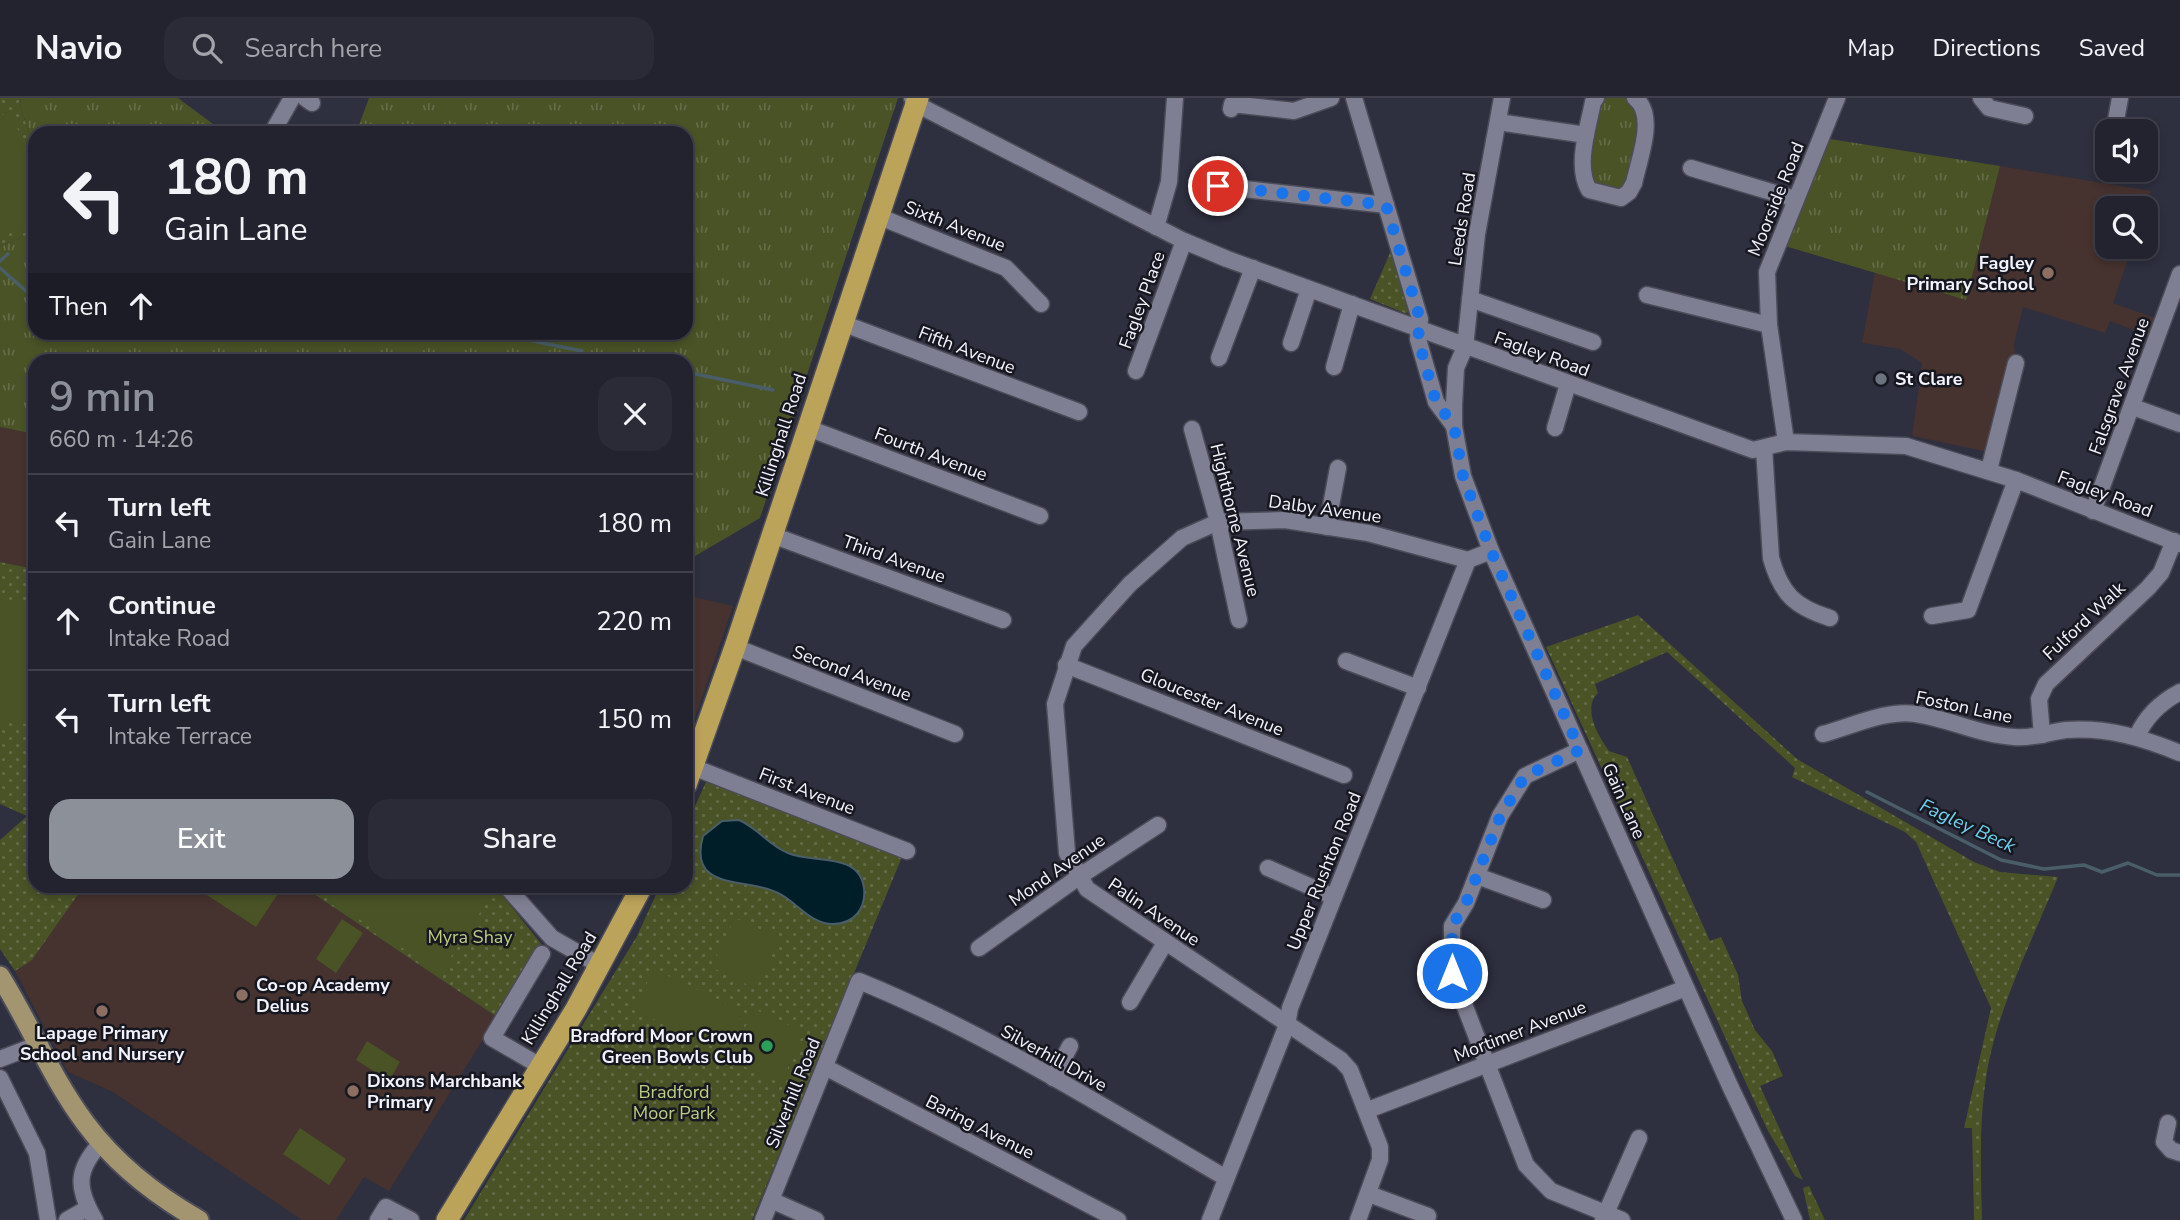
<!DOCTYPE html>
<meta charset="utf-8">
<style>
body{margin:0;font-family:"Nunito Sans",sans-serif;background:#2a2b37;color:#f1f3f6;height:100vh;display:flex;flex-direction:column;font-size:26px;white-space:nowrap}
*{box-sizing:border-box;margin:0}
p{font-size:23px;color:#a2a4aa}
.icon{flex:none;width:38px;height:38px;fill:none;stroke:currentColor;stroke-width:2;stroke-linecap:round;stroke-linejoin:round}
.map{position:relative;flex:1;overflow:hidden}
.details{position:absolute;left:28px;top:256px;width:665px;height:539px;display:flex;flex-direction:column;background:#22232f;border-radius:21px;box-shadow:0 4px 10px #0003,0 0 0 2px #3f404b}
.details>*{flex:none}
.hud{position:absolute;left:28px;top:28px;width:665px;height:214px;border-radius:21px;box-shadow:0 4px 10px #0003,0 0 0 2px #3f404b;background:#22232f;color:#f1f3f6;overflow:hidden}
.buttons{position:absolute;left:2095px;top:21px;display:grid;gap:14px}
.buttons a{display:grid;place-items:center;width:63px;height:63px;border-radius:14px;background:#22232f;box-shadow:0 4px 10px #0003,0 0 0 2px #3f404b;font-size:35px}
.pin{position:absolute;display:grid;place-items:center;width:60px;height:60px;color:#fff;margin:-30px;border:4px solid #fff;border-radius:50%;box-shadow:0 2px 7px #0007}
.me{position:absolute;width:77px;margin:-38px;rotate:0deg;stroke-linejoin:round;filter:drop-shadow(0 0 5px #0008)}
.turn{display:flex;align-items:center;gap:24px;height:147px;padding:0 21px;font-size:32px}
.turn .icon{width:91px;height:91px;stroke-width:2.5}
.turn b{display:block;font-size:49px;line-height:60px}
.then{display:flex;align-items:center;height:66px;padding:0 21px;background:#0003;gap:14px;font-size:26px}
.round{display:grid;place-items:center;flex:none;width:74px;height:74px;border-radius:21px;background:#2a2b37}
.summary{display:flex;align-items:center;justify-content:space-between;height:119px;padding:0 21px}
h1{font-size:42px;font-weight:600;line-height:52px;color:#8c9099}
.primary-button{display:flex;gap:14px;margin-top:auto;padding:14px 21px}
.primary-button a{flex:1;height:80px;border-radius:21px;background:#8c9099;color:#fff;font-size:28px;font-weight:600;line-height:80px;text-align:center}
.primary-button a+a{background:#2a2b37;color:#f1f3f6}
ul{padding:0;list-style:none}
li{display:flex;align-items:center;gap:21px;height:98px;padding:0 21px;border-top:2px solid #3f404b}
li div{flex:1}
li b{display:block;font-size:26px}
li em{font-style:normal}
header{display:flex;align-items:center;gap:42px;box-sizing:border-box;height:98px;padding:0 35px;background:#22232f;border-bottom:2px solid #3f404b}
header strong{font-size:33px}
nav{display:flex;gap:38px;margin-inline-start:auto;font-size:24px}
.search{width:490px;height:63px;background:#2a2b37;display:flex;align-items:center;gap:18px;box-sizing:border-box;padding:0 24px;border-radius:21px;color:#a2a4aa;font-size:26px}
.map>svg:first-child{display:block}
.education{fill:#46322f}
.grass{fill:url(#grass-tufts)}
.park{fill:url(#park-dots)}
.pitch{fill:#495326}
.water{fill:#001e28;stroke:#495e68;stroke-width:2}
.lines{fill:none;stroke-linecap:round;stroke-linejoin:round}
.stream{stroke:#495e68;stroke-width:3.5}
.minor-casing{stroke:#4c4c59;stroke-width:19}
.major-casing{stroke:#4c4c59;stroke-width:23}
.highway-casing{stroke:#4c4c59;stroke-width:24}
.minor{stroke:#7e7f92;stroke-width:16}
.major{stroke:#a39570;stroke-width:19}
.highway{stroke:#bca35a;stroke-width:21}
.route{stroke:#1a73e8;stroke-width:12;stroke-dasharray:0 21.6}
.education-dot{fill:#8d6e63;stroke:#17181f;stroke-width:2.5}
.worship-dot{fill:#6b7280;stroke:#17181f;stroke-width:2.5}
.leisure-dot{fill:#2e9e5b;stroke:#17181f;stroke-width:2.5}
.labels{text-anchor:middle;stroke-width:5;stroke-linejoin:round;paint-order:stroke}
.street-label{font-size:18px;fill:#f3f3fe;stroke:#17181f}
.poi-label{font-size:18px;font-weight:bold;fill:#f3f3fe;stroke:#17181f;text-anchor:start}
.park-label{font-size:18px;fill:#bbce82;stroke:#17181f}
.water-label{font-size:19px;font-style:italic;fill:#70d0f0;stroke:#17181f}
</style>
<header>
<strong>Navio</strong>
<div class="search"><svg class="icon" aria-label="search" viewBox="0 0 24 24"><circle cx="10" cy="10" r="6"/><path d="M15 15l6 6"/></svg>Search here</div>
<nav><a>Map</a><a>Directions</a><a>Saved</a></nav>
</header>
<div class="map">
<svg width="2180" height="1122" viewBox="0 0 2180 1122">
<defs>
<pattern id="grass-tufts" width="24" height="20" patternUnits="userSpaceOnUse" patternTransform="scale(1.75)"><rect width="24" height="20" fill="#495326"/><path d="M3 7l-1-3M5 7V3M7 7l1-3M15 17l-1-3M17 17v-4M19 17l1-3" fill="none" stroke="#646c47"/></pattern>
<pattern id="park-dots" width="8" height="8" patternUnits="userSpaceOnUse" patternTransform="scale(1.75)"><rect width="8" height="8" fill="#495326"/><path d="M2 2h.1M6 6h.1" fill="none" stroke="#646c47" stroke-width="1.8" stroke-linecap="round"/></pattern>
</defs>
<rect width="100%" height="100%" fill="#2e2f3f"/>
<g class="education">
<path d="M2000,68l151,25 -6,17h-38v39h25l-19,56 50,18 -6,18 -47,-18 -5,12 -82,-26 -9,37 2,19 -23,90 -81,-17 10,-73 -22,-14 -38,-6 13,-71 91,28z"/>
<path d="M0,329l35,7v135l-35,-7z"/>
<path d="M686,497l47,11 -39,115h-8z"/>
<path d="M84,788h218l195,131 -108,174 -25,-14 -28,43h-34l-189,-128 -45,-20 -53,-101 17,-11z"/>
</g>
<g class="grass">
<path d="M21,0h157l47,35h-190v19l-15,-47z"/>
<path d="M369,0h529l-138,420 -70,41 -4,-1v-198h-651v74l-35,-7v-180l35,-16v101h651v-199h-330z"/>
<path d="M1596,0h39l8,6 -14,88 -40,-2 -3,-55z"/>
<path d="M1830,41l170,27 -34,134 -181,-54z"/>
</g>
<g class="park">
<path d="M0,0h21l-1,7 15,47v79l-35,16z"/>
<path d="M1393,148l17,61 -3,7 -37,-15z"/>
<path d="M0,464l35,7v317h49l-52,74 -17,11 -15,-22v-109l27,-24 -27,-12z"/>
<path d="M1638,517l159,144 177,103 26,10 58,5c-27,67 -64,137 -73,208 -6,45 -4,90 -3,135h-8l-2,-92h-8l27,-120 -75,-166 -11,-10 -113,-55 3,-9 -128,-116 -72,32 3,9c-16,15 0,43 11,58l18,6 83,184 11,-4 17,38 4,26 13,29 17,21 11,25 -23,10 43,94 -8,-4 -27,-45 -222,-484z"/>
<path d="M706,684l196,75 -150,363h-288l173,-284 23,-50h26v-60z"/>
<path d="M302,788h193l47,59 -45,72z"/>
<path d="M1809,1088l16,34h-15l-7,-32z"/>
</g>
<g class="pitch">
<path d="M11,13l24,64v48l-35,14v-121z"/>
<path d="M0,504l35,4v119l-35,-4z"/>
<path d="M193,788h90l-27,41z"/>
<path d="M334,788h135l20,13 -49,74 -114,-76z"/>
<path d="M735,820l45,20 -24,51 -45,-22z"/>
<path d="M342,821l21,14 -27,40 -20,-14z"/>
<path d="M654,871l89,43 -19,40 -90,-42z"/>
<path d="M754,911l50,23 -23,51 -52,-23z"/>
<path d="M367,943l33,21 -11,19 -33,-21z"/>
<path d="M300,1030l46,31 -17,26 -46,-31z"/>
</g>
<path class="water" d="M739,722c19,8 30,26 49,33 24,11 71,-2 76,35 1,9 -1,19 -7,26 -6,7 -15,10 -24,10 -23,0 -36,-22 -55,-31 -29,-16 -91,0 -75,-57l19,-15z"/>
<g class="lines">
<g class="stream">
<path d="M0,163l8,-7"/>
<path d="M0,170l35,31"/>
<path d="M493,235l89,18"/>
<path d="M602,256l31,6"/>
<path d="M686,274l87,18"/>
<path d="M1867,694l134,68 43,9 40,-4 18,7 26,-9 29,12h23"/>
</g>
<defs>
<g id="minor">
<path d="M305,0l7,5"/>
<path d="M912,0l4,6 268,137 43,18 526,191 33,-8 120,4 110,34 164,64"/>
<path d="M1354,0l66,221 -2,20 18,63 18,24"/>
<path d="M1502,0l-25,136 -12,113 -9,21 -2,37v21l9,50 28,75 239,535 64,134"/>
<path d="M1596,0l-3,4c-5,26 -18,64 -4,88l32,8 8,-6 5,-9c5,-24 23,-68 1,-85"/>
<path d="M1981,0l8,10 36,8"/>
<path d="M1231,11l1,-5 62,7 37,-13"/>
<path d="M1498,24l88,13"/>
<path d="M2114,33l6,-33"/>
<path d="M272,35l20,-35"/>
<path d="M1691,70l104,31"/>
<path d="M1218,88l168,19"/>
<path d="M880,119l126,51 35,36"/>
<path d="M1156,129l13,-45 6,-84"/>
<path d="M1647,197l122,30"/>
<path d="M1470,201l123,43"/>
<path d="M842,225l237,89"/>
<path d="M1291,245l18,-54"/>
<path d="M1219,260l34,-90"/>
<path d="M1334,269l18,-63"/>
<path d="M1136,273l48,-130"/>
<path d="M2133,309l47,17"/>
<path d="M808,330l232,88"/>
<path d="M1555,330l13,-44"/>
<path d="M1192,331l26,93 21,98"/>
<path d="M1786,344l-17,-117 -2,-53 70,-174"/>
<path d="M1764,350l7,110c10,36 24,49 59,60"/>
<path d="M1989,372l27,-107"/>
<path d="M2093,413l87,-237"/>
<path d="M1327,429l11,-59"/>
<path d="M772,437l231,85"/>
<path d="M1932,518l36,-6 48,-130"/>
<path d="M735,549l220,87"/>
<path d="M1346,563l72,27"/>
<path d="M1066,567l278,110"/>
<path d="M1823,636c27,-7 64,-25 93,-20 34,5 63,21 98,23 18,2 35,-5 52,-7 41,-3 77,8 114,23"/>
<path d="M2042,637l-3,-36 7,-15 102,-96 13,-15 13,-32"/>
<path d="M2137,638c9,-20 24,-34 43,-44"/>
<path d="M1580,652l-55,26 -25,40 -34,87 -14,23v47l74,192 25,26 71,29"/>
<path d="M693,669l214,84"/>
<path d="M1268,770l66,29"/>
<path d="M1477,778l66,24"/>
<path d="M506,788l46,52 49,28"/>
<path d="M979,850l101,-72 78,-51"/>
<path d="M1130,904l35,-59"/>
<path d="M0,961l39,-15"/>
<path d="M540,968l-48,-28 50,-84"/>
<path d="M825,969l293,153"/>
<path d="M0,980l37,75 11,67"/>
<path d="M1053,980l17,-32"/>
<path d="M1368,1012l318,-122"/>
<path d="M2168,1025l-4,19 7,8 9,3"/>
<path d="M1369,1096l59,22"/>
<path d="M771,1102l45,20"/>
<path d="M67,1122l21,-12"/>
<path d="M95,1122c-19,-32 -19,-50 6,-77"/>
<path d="M378,1122l8,-13 25,13"/>
<path d="M763,1122l96,-239c128,52 248,128 367,197"/>
<path d="M1210,1122l77,-195 3,-17 178,-448 23,-9"/>
<path d="M1358,1122l22,-60v-13l-30,-77 -9,-10 -254,-171 -20,-36 -12,-149 19,-58 56,-62 52,-46 36,-16 67,-2 83,13 100,27"/>
<path d="M1603,1122l36,-82"/>
</g>
<path id="major" d="M0,878c30,48 52,103 86,148 29,39 71,72 113,96"/>
<g id="highway">
<path d="M686,687l49,-138 183,-549"/>
<path d="M447,1122l129,-211 66,-123"/>
</g>
</defs>
<use href="#minor" class="minor-casing"/>
<use href="#major" class="major-casing"/>
<use href="#highway" class="highway-casing"/>
<use href="#minor" class="minor"/>
<use href="#major" class="major"/>
<use href="#highway" class="highway"/>
</g>
<g class="lines">
<path class="route" d="M1218,88l168,19 34,114 -2,20 18,63 18,24 9,50 28,75 89,199 -55,26 -25,41 -34,86 -14,23v47"/>
</g>
<g class="education-dot">
<circle cx="2048" cy="175" r="7"/>
<circle cx="242" cy="897" r="7"/>
<circle cx="102" cy="913" r="7"/>
<circle cx="353" cy="993" r="7"/>
</g>
<circle class="worship-dot" cx="1881" cy="281" r="7"/>
<circle class="leisure-dot" cx="767" cy="948" r="7"/>
<g class="labels">
<g class="street-label">
<text transform="translate(1776 101) rotate(-68)" y="6">Moorside Road</text>
<text transform="translate(1462 121) rotate(-81)" y="6">Leeds Road</text>
<text transform="translate(955 128) rotate(22)" y="6">Sixth Avenue</text>
<text transform="translate(1142 202) rotate(-70)" y="6">Fagley Place</text>
<text transform="translate(967 252) rotate(21)" y="6">Fifth Avenue</text>
<text transform="translate(1542 256) rotate(20)" y="6">Fagley Road</text>
<text transform="translate(2119 288) rotate(-70)" y="6">Falsgrave Avenue</text>
<text transform="translate(781 337) rotate(-72)" y="6">Killinghall Road</text>
<text transform="translate(931 356) rotate(21)" y="6">Fourth Avenue</text>
<text transform="translate(2105 396) rotate(21)" y="6">Fagley Road</text>
<text transform="translate(1325 411) rotate(8)" y="6">Dalby Avenue</text>
<text transform="translate(1235 422) rotate(76)" y="6">Highthorne Avenue</text>
<text transform="translate(894 461) rotate(20)" y="6">Third Avenue</text>
<text transform="translate(2084 523) rotate(-43)" y="6">Fulford Walk</text>
<text transform="translate(852 575) rotate(21)" y="6">Second Avenue</text>
<text transform="translate(1212 604) rotate(22)" y="6">Gloucester Avenue</text>
<text transform="translate(1964 609) rotate(12)" y="6">Foston Lane</text>
<text transform="translate(807 693) rotate(21)" y="6">First Avenue</text>
<text transform="translate(1624 703) rotate(66)" y="6">Gain Lane</text>
<text transform="translate(1057 772) rotate(-35)" y="6">Mond Avenue</text>
<text transform="translate(1324 773) rotate(-68)" y="6">Upper Rushton Road</text>
<text transform="translate(1154 814) rotate(34)" y="6">Palin Avenue</text>
<text transform="translate(559 890) rotate(-59)" y="6">Killinghall Road</text>
<text transform="translate(1520 933) rotate(-21)" y="6">Mortimer Avenue</text>
<text transform="translate(1054 960) rotate(29)" y="6">Silverhill Drive</text>
<text transform="translate(793 995) rotate(-68)" y="6">Silverhill Road</text>
<text transform="translate(980 1029) rotate(27)" y="6">Baring Avenue</text>
</g>
<g class="poi-label">
<text x="2034" y="171" text-anchor="end">Fagley<tspan x="2034" dy="21">Primary School</tspan></text>
<text x="1895" y="287">St Clare</text>
<text x="256" y="893">Co-op Academy<tspan x="256" dy="21">Delius</tspan></text>
<text x="102" y="941" text-anchor="middle">Lapage Primary<tspan x="102" dy="21">School and Nursery</tspan></text>
<text x="753" y="944" text-anchor="end">Bradford Moor Crown<tspan x="753" dy="21">Green Bowls Club</tspan></text>
<text x="367" y="989">Dixons Marchbank<tspan x="367" dy="21">Primary</tspan></text>
</g>
<g class="park-label">
<text x="470" y="845">Myra Shay</text>
<text x="674" y="1000">Bradford<tspan x="674" dy="21">Moor Park</tspan></text>
</g>
<g class="water-label">
<text transform="translate(1968 727) rotate(25)" y="7">Fagley Beck</text>
</g>
</g>
</svg>
<div class="buttons">
<a><svg class="icon" aria-label="sound" viewBox="0 0 24 24"><path d="M4 9h4l5-4v14l-5-4H4zM17 9q2 3 0 6"/></svg></a>
<a><svg class="icon" aria-label="search" viewBox="0 0 24 24"><circle cx="10" cy="10" r="6"/><path d="M15 15l6 6"/></svg></a>
</div>
<div class="pin" style="left:1218px;top:88px;background:#d93025"><svg class="icon" aria-label="arrive" viewBox="0 0 24 24"><path d="M6 21V4h12l-3 4 3 4H6"/></svg></div>
<svg class="me" style="left:1452px;top:875px" viewBox="-20 -20 40 40"><circle r="17" fill="#1a73e8" stroke="#fff" stroke-width="3"/><path d="M0-11L8 9 0 5-8 9z" fill="#fff"/></svg>
<div class="hud">
<div class="turn"><svg class="icon" aria-label="left" viewBox="0 0 24 24"><path d="M17 20v-9H6M10 6l-5 5 5 5"/></svg><div><b>180 m</b>Gain Lane</div></div>
<div class="then">Then<svg class="icon" aria-label="ahead" viewBox="0 0 24 24"><path d="M12 20V5M6 11l6-6 6 6"/></svg></div>
</div>
<section class="details">
<div class="summary"><div><h1>9 min</h1><p>660 m · 14:26</p></div><a class="round"><svg class="icon" aria-label="close" viewBox="0 0 24 24"><path d="M6 6l12 12M18 6L6 18"/></svg></a></div>
<ul>
<li><svg class="icon" aria-label="left" viewBox="0 0 24 24"><path d="M17 20v-9H6M10 6l-5 5 5 5"/></svg><div><b>Turn left</b><p>Gain Lane</p></div><em>180 m</em></li>
<li><svg class="icon" aria-label="ahead" viewBox="0 0 24 24"><path d="M12 20V5M6 11l6-6 6 6"/></svg><div><b>Continue</b><p>Intake Road</p></div><em>220 m</em></li>
<li><svg class="icon" aria-label="left" viewBox="0 0 24 24"><path d="M17 20v-9H6M10 6l-5 5 5 5"/></svg><div><b>Turn left</b><p>Intake Terrace</p></div><em>150 m</em></li>
</ul>
<div class="primary-button"><a>Exit</a><a>Share</a></div>
</section>
</div>
